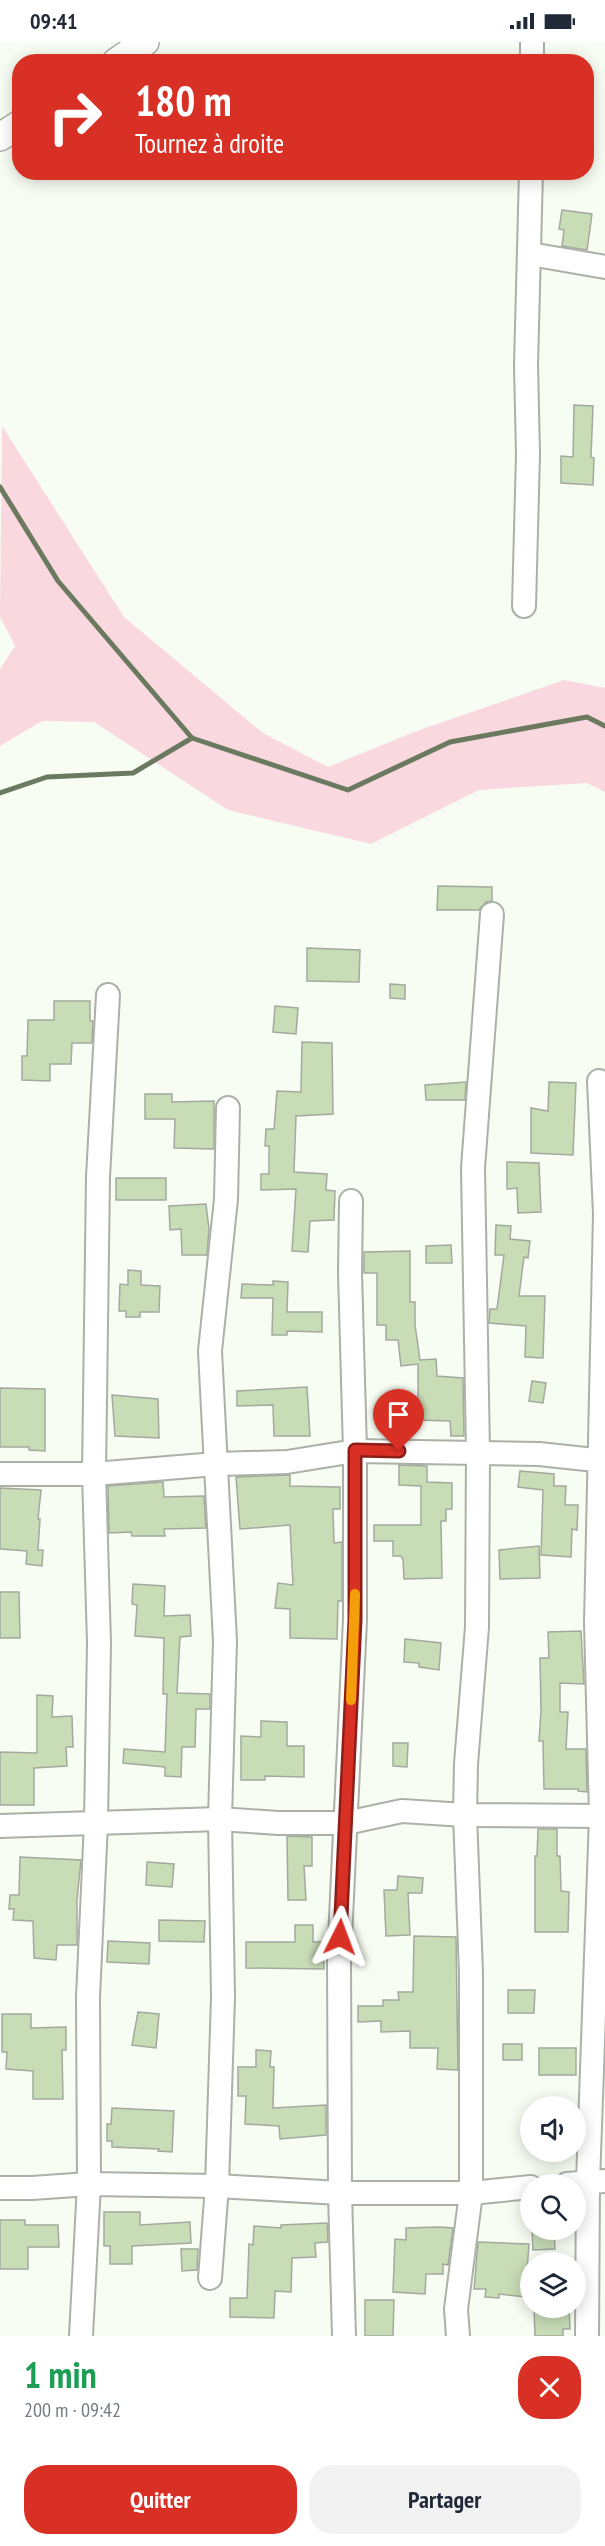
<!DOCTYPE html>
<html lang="fr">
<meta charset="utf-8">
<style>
body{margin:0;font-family:"PT Sans Narrow",sans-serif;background:#f2f2f3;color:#1f2937;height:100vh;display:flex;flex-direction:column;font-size:22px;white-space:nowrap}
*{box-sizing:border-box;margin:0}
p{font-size:20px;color:#747a83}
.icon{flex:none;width:33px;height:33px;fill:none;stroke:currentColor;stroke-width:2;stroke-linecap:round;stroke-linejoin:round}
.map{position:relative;height:2294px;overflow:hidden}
.side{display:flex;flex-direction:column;background:#fff;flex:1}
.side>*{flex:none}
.guide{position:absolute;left:12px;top:12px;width:582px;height:126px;border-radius:24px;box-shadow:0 3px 15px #0003;background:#d93025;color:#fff;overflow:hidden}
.tools{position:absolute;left:520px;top:2054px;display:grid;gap:12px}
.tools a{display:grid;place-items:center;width:66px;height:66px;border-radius:50%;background:#fff;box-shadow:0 3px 15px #0003;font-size:30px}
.pin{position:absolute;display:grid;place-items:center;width:51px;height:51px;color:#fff;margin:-62px -26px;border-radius:50% 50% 50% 0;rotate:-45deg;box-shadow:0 0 6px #0007}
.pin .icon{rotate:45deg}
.me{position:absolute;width:66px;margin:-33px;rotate:3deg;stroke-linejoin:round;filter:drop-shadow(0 0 4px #0008)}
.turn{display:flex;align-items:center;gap:21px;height:126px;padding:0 24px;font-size:27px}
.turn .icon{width:78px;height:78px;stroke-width:2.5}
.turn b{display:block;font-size:42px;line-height:51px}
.round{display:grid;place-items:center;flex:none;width:63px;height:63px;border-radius:24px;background:#f2f2f3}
.head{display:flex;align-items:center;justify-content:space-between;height:102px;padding:0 24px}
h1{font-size:36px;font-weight:700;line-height:45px;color:#1e9e55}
.primary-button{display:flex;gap:12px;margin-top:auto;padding:12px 24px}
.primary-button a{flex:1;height:69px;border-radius:24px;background:#d93025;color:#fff;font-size:24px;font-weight:700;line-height:69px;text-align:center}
.primary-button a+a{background:#f2f2f3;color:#1f2937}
.status{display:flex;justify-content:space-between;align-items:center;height:42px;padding:0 30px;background:#fff;direction:ltr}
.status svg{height:16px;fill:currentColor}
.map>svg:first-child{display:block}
.green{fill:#f9d8df}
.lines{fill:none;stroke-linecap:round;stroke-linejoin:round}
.stream{stroke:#6b795f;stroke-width:5}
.building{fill:#c8dcb6;stroke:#a3a99f;stroke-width:1.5}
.minor-casing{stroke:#abb1a7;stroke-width:26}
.tertiary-casing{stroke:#abb1a7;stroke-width:30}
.minor{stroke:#fff;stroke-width:22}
.tertiary{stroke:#fff;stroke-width:27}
.route-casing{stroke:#8d1f18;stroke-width:15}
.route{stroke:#d93025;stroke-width:10}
.slow{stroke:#f59e0b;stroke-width:10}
</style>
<div class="status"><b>09:41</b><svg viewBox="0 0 49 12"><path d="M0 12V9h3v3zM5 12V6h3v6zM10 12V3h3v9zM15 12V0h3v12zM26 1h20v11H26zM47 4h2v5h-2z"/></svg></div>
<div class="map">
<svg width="605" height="2294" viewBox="0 0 605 2294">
<rect width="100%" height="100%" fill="#f7fdf2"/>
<path class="green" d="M2,384l122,191 139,116 65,34 86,-35 150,-52 41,8v104l-18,-9 -108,7 -108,54 -143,-34 -134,-88 -52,-1 -42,25v-77l15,-23 -15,-29z"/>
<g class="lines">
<g class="stream">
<path d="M0,445l58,94 134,157 156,52 102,-48 137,-25 18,9"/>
<path d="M0,751l47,-16 86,-4 59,-35"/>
</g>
</g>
<g class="building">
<path d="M562,168l30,4 -5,36 -25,-4 2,-16 -5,-1z"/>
<path d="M574,363l19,1 -2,51 3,1 -1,27 -32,-2v-27l12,1z"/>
<path d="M438,844l54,1v14l-6,1 -7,8h-42z"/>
<path d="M307,906l53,2 -1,32 -52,-1z"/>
<path d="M390,942l15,1v14l-15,-1z"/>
<path d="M54,959h36v20h3l-1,22h-20l-1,21h-21v17l-28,-1v-24h5l1,-36h26z"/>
<path d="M275,964l23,2 -2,26 -23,-2z"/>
<path d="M302,1000l30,1 1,71 -37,2 -2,56 33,2 -1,16 9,1 -1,29 -24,1 -2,31 -16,-1 4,-62 -35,1v-16h8v-28h-4l1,-17h8l3,-38 24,1z"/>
<path d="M466,1040l-1,18h-39l-1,-15z"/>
<path d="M549,1040l27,1 -3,72 -42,-2v-45l17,3z"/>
<path d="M145,1052h27v8l42,-1v48l-40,-1 1,-29h-30z"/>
<path d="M507,1120l32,1 2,49 -23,1 -1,-25 -10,1z"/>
<rect x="116" y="1136" width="50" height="22"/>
<path d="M206,1162l3,25 -2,26h-25l-1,-26 -11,1 -1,-24z"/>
<path d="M496,1183l15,1 -1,13 20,2 -2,17 -4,-1 -5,39h26l-2,62 -18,-1 1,-31 -37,-3 1,-14h7l7,-54h-9z"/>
<path d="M451,1203l1,18h-26v-17z"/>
<path d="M410,1209v51h5v23l5,35 16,-1 1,17 26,2 1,58h-13l-1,-15 -32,-1v-56l-17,2 -3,-26h-12v-15h-9v-52h-13v-21z"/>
<path d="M128,1228l13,1v14l19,1 -1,26h-19v5h-14v-6h-7l1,-27 8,1z"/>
<path d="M273,1239l15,1 -1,30h35v20l-35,-1v4h-15l1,-37h-32l1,-14 31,1z"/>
<path d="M532,1339l14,2 -3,20 -14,-2z"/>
<path d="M307,1345l3,49h-36l-1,-31 -36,1v-15z"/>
<path d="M0,1346l45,1v62l-16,-1v-3h-29z"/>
<path d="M112,1353l46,4 1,39 -44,-2z"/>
<path d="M399,1423l28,1v16l25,1v26h-6v12h-5l1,57 -38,1 -1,-20 -2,-3h-8v-15h-19v-16h47v-39l-22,-1z"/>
<path d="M520,1429l34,3v12h12l-1,19h13l-1,25 -5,-1 -1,28 -30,-2 2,-65 -25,-3z"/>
<path d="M290,1433v11l50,1v22h-7l1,34 8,-1v59h-4l-1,38 -47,-1v-29l-15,-1 3,-25 15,2 -3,-60 -50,4 -4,-52z"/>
<path d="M163,1440l1,15 40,-1 2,32 -42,1 1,7h-33l-1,-4 -22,1 -1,-47z"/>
<path d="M0,1446l41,2 -3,29h2l-2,31h5l-1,16 -16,-2 1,-13 -27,-2z"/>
<path d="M539,1504l1,32 -40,1 -1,-29z"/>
<path d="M133,1542l32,2 -1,30 26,-1 1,21 -11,1 -3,56 33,1v15h-14l-1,38h-13l-1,30 -16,-1v-9l-42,-4 1,-14 41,3 2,-58h-4l1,-56 -29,-2 2,-31 -5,-1z"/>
<path d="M0,1550h19l1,46h-20z"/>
<path d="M581,1589l3,53 -24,-1v29h8l-2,37h20l1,43 -9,-1v-2h-34l-1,-48h-4l2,-30 -1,-53h9l-1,-26z"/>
<path d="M405,1597l36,4 -2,27 -20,-3v-4l-15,-1z"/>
<path d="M37,1653l16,1 -1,21 20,-1 1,31h-7l1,19 -33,2v37h-34v-53l37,1z"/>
<path d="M261,1679l26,1v24h17v31l-39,-1v4h-24v-44l20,1z"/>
<path d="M393,1701h15l-1,24 -14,-1z"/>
<path d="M538,1787h19v27h3l1,35 8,1 -1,40h-33v-76h2z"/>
<path d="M287,1794l25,1v29h-8l2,34h-18z"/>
<path d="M20,1815l61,3 -4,40v45h-20l-1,15 -22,-2 -1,-37 -20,-1 1,-11h-5l1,-14h9z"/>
<path d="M147,1820l27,2 -2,23 -26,-2z"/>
<path d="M398,1834l25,2 -1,15h-14l2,42 -24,1 -2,-46h13z"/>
<path d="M159,1878l46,1 -1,21 -45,-1z"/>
<path d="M295,1883h18v17h10l1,27 -78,-1v-26h49z"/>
<path d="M414,1894l42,1 2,133 -21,-1 1,-21h-28v-17l-29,1v-11l-23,1v-16h25v-6h16l-1,-8h15z"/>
<path d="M108,1899l42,2 -1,21 -42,-2z"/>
<path d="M508,1948h27l-1,23h-26z"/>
<path d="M138,1970l21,2 -3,34 -24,-3z"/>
<path d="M2,1972h29v14l35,-1v23h-4l1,49h-30v-28l-27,-2 1,-17h-5z"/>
<rect x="503" y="2002" width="19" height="16"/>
<rect x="539" y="2006" width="37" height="27"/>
<path d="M256,2008l15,1 -1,16h4l-1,41 53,-3v30l-46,4 -1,-13 -34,-2 1,-28h-8v-29h18z"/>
<path d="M112,2066l62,3 -2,41 -14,-1 1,-2 -47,-2v-6h-5v-17h4z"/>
<path d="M104,2170h36v13l50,-3 1,21 -59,3v18h-22v-18h-6z"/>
<path d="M0,2178h25v5h33l1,22h-31v22h-28z"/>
<path d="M327,2181l1,19 -13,1 1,14 -24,1 -1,34 -16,-1 -1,27 -44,-1v-19h17l2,-54 4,1 1,-19 27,2v-3z"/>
<path d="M439,2185l14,1 -5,37 -5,-1v10h-17l-1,20 -32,-2 2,-53 11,1v-12z"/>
<path d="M532,2187h22l1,20 -22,1z"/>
<path d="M478,2200l51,2 -4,53 -26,-3v4l-14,-1 1,-8h-12z"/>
<path d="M181,2207h17l-1,21 -15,1z"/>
<path d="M365,2258h29l-1,36h-28z"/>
<path d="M534,2265h35l1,22h-7v7h-28z"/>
</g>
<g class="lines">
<defs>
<g id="minor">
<path d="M532,0v20"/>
<path d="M530,212l75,13"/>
<path d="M524,564l4,-152 -2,-89 5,-193"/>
<path d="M0,1432h94l122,-10 71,-2 68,-11 184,3 66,7"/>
<path d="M0,1784l220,-7 58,4h68l56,-12 63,4 140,1"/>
<path d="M567,2142l38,-3"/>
<path d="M0,2146h32l57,-4 128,2 123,7h131l60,-6"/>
<path d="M210,2236l7,-92 6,-189 -3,-178 5,-178 -15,-290 16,-152 2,-91"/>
<path d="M81,2294l8,-152 -1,-187 8,-174 3,-180 -5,-169 4,-297 10,-182"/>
<path d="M344,2294l-4,-143 -1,-233 16,-340v-169l-5,-178 1,-72"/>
<path d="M458,2294l-2,-27 15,-116v-220l-6,-158 1,-51 11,-137 1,-175 -5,-284 19,-254"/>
<path d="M587,2294l1,-154 13,-366 -5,-193 9,-409 -6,-133"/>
</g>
<g id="tertiary">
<path d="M116,20l29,-20"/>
<path d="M0,95l20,-13"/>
</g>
</defs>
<use href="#minor" class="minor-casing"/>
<use href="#tertiary" class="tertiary-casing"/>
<use href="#minor" class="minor"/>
<use href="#tertiary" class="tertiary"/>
</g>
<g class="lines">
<defs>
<path id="route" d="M340,1895l15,-317v-170l44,1"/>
</defs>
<use href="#route" class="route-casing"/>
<use href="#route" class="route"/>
<path class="slow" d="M351,1658l4,-106"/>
</g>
</svg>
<div class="tools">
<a><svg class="icon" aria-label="sound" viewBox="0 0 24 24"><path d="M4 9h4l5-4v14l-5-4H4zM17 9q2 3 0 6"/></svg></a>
<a><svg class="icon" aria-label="search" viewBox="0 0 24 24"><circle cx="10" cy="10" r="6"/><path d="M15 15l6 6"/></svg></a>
<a><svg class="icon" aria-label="layers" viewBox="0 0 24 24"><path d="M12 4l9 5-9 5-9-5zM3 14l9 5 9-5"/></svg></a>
</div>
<div class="pin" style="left:399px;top:1409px;background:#d93025"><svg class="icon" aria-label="arrive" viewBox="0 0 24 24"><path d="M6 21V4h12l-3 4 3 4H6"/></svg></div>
<svg class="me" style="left:340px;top:1895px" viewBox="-20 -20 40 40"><path d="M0-17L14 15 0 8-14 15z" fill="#d93025" stroke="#fff" stroke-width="4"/></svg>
<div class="guide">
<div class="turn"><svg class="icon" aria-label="right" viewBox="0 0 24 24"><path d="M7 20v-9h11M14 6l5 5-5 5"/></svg><div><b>180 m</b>Tournez à droite</div></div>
</div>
</div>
<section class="side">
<div class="head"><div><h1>1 min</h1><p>200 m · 09:42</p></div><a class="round" style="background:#d93025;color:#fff"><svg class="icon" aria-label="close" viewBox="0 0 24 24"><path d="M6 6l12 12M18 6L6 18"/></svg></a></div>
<div class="primary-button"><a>Quitter</a><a>Partager</a></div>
</section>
